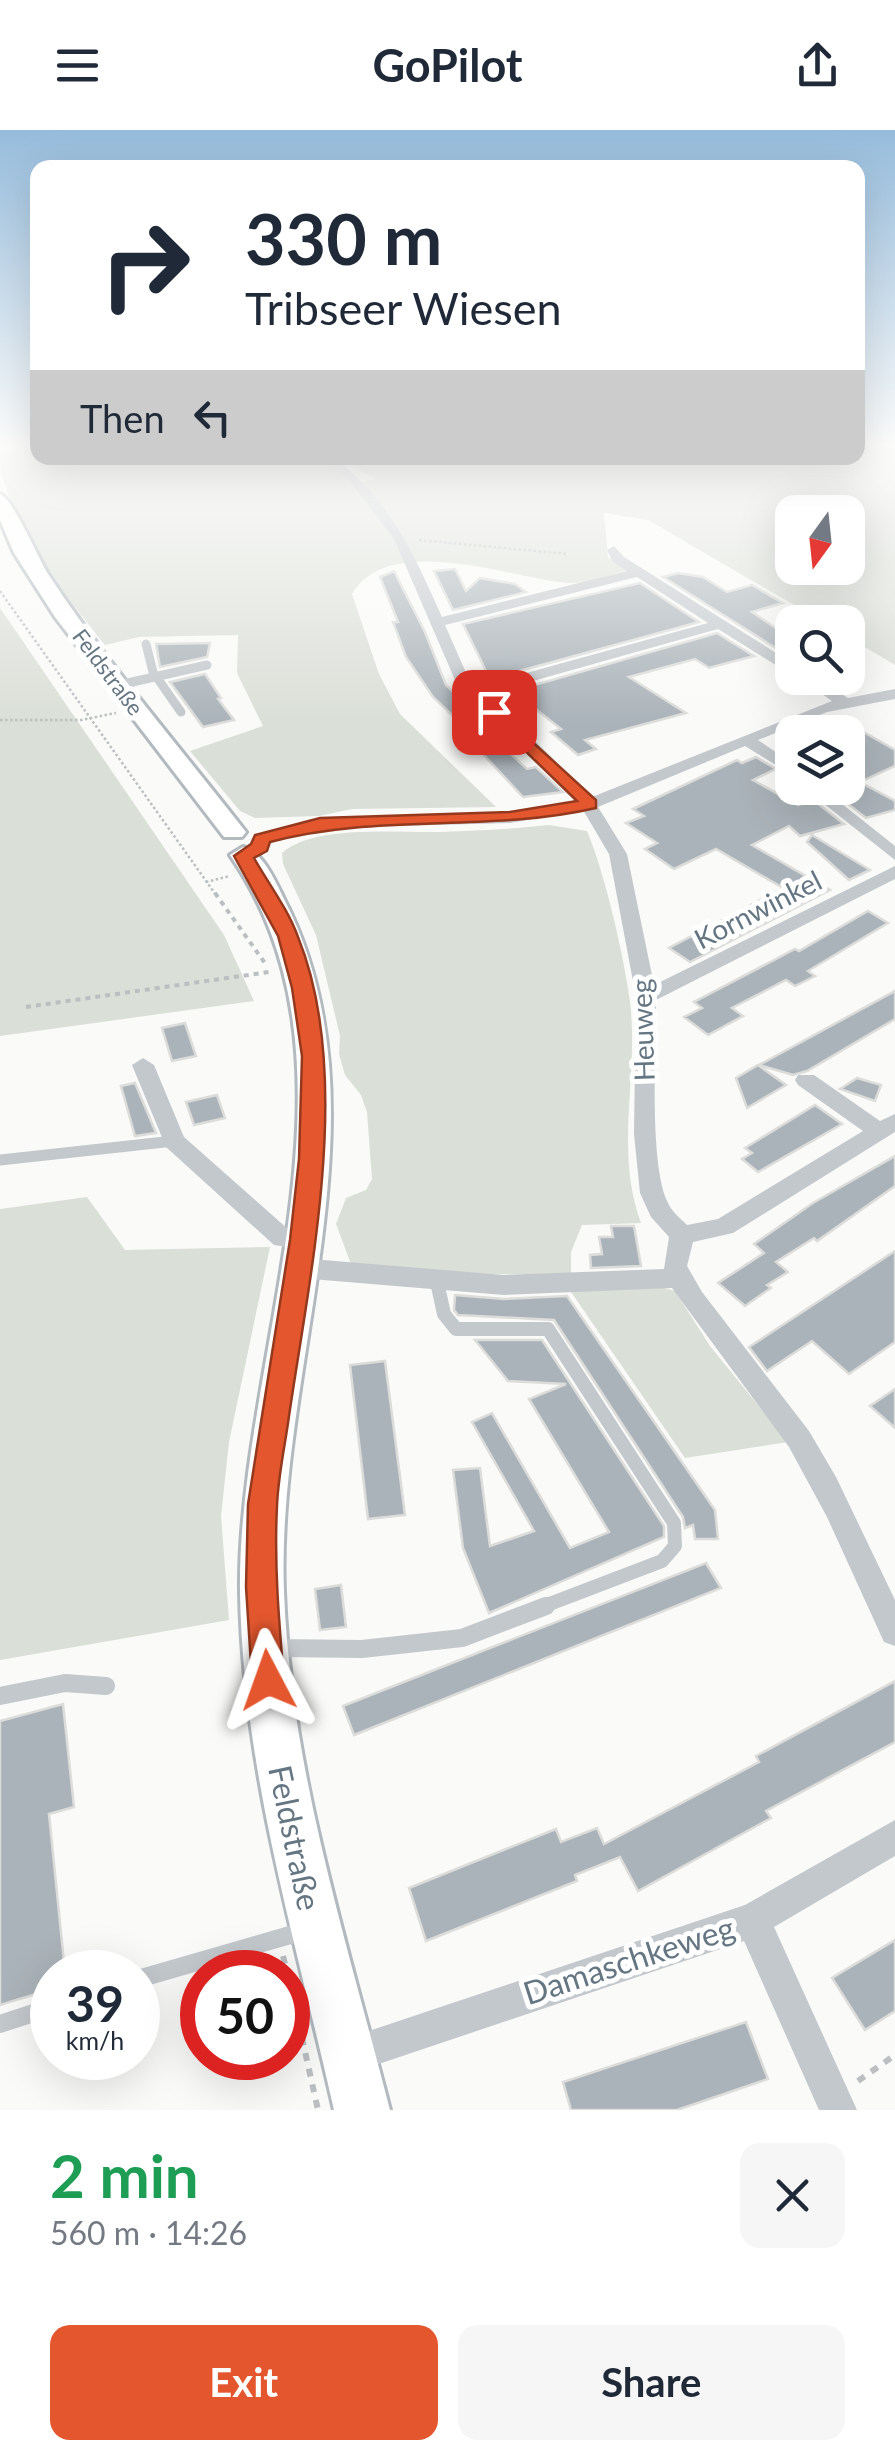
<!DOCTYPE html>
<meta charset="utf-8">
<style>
body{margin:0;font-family:Lato,sans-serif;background:#f6f6f7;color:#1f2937;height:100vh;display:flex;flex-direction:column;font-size:38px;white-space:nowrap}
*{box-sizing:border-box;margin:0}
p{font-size:32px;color:#747a83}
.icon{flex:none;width:55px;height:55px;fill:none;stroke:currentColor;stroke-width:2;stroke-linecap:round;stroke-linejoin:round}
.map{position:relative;height:1980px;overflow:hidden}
.panel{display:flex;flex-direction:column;background:#fff;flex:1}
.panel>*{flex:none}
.banner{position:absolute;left:30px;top:30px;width:835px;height:305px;border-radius:20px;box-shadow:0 10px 40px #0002;background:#fff;color:#1f2937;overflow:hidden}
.needle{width:65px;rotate:195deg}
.tools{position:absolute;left:775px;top:365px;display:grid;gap:20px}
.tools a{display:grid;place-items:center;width:90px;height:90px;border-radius:20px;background:#fff;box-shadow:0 10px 40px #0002;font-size:50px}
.speed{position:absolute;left:30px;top:1820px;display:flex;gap:20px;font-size:50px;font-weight:700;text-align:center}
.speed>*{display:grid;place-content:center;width:130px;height:130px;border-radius:50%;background:#fff;box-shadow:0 10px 40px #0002;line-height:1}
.speed small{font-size:25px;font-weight:400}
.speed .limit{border:15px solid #d22;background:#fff;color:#111}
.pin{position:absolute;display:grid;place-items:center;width:85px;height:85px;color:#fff;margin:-42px;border-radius:20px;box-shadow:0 5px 15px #0006}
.me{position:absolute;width:110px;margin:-55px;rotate:356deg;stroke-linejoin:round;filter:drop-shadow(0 0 8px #0008)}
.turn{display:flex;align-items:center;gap:35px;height:210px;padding:0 50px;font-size:45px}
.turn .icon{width:130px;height:130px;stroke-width:2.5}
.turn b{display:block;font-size:70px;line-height:85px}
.then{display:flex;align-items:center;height:95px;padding:0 50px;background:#0003;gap:20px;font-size:38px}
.round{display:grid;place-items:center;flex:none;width:105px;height:105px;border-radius:20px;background:#f6f6f7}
.summary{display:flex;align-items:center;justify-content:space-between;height:170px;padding:0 50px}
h1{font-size:60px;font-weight:700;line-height:75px;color:#1e9e55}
.button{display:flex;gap:20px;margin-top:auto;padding:20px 50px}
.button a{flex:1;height:115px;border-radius:20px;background:#e4572e;color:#fff;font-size:40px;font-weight:700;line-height:115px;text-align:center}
.button a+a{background:#f6f6f7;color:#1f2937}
header{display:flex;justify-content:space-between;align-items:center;height:130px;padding:0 50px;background:#fff;font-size:45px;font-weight:700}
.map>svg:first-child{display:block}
.green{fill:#dadfd7;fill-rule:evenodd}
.building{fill:#aab3b9;stroke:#dcdcda;stroke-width:2.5}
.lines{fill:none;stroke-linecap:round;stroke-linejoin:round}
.secondary-casing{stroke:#b3babf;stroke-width:6}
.path-far2{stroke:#bbbfc2;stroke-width:2.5;stroke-dasharray:2.5 2.5;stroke-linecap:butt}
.path-far1{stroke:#bbbfc2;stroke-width:4;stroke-dasharray:5 5;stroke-linecap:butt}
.path{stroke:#bbbfc2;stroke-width:6;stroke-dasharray:8 8;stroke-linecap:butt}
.service-far3{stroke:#c3c8cc;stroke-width:9}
.service-far2{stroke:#c3c8cc;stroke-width:11}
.service-far1{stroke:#c3c8cc;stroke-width:14}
.service{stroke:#c3c8cc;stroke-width:18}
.minor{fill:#c3c8cc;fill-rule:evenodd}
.secondary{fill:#fff;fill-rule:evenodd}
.route{fill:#e4572e;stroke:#94391e;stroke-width:2.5}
.labels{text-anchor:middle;stroke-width:10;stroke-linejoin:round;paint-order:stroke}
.far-street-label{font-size:22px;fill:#657683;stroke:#fff}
.street-label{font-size:28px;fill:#657683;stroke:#fff}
.near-street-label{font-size:32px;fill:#657683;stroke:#fff}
</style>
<header><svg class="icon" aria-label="menu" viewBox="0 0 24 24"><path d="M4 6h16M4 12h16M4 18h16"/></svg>GoPilot<svg class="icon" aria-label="share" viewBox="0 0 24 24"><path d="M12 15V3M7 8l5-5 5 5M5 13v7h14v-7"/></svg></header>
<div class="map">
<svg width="895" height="1980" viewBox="0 0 895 1980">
<rect width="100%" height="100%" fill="#fafaf8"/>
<g class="green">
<path d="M21,317h16l1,11h286l31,26 21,-5 -40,-21h522v-11h37v218l-47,-28v-15h-25l-175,-102 -44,-7 4,44 20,13c-19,5 -42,14 -61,13 -57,-6 -179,-51 -215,11l27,80 21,40 96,93 -144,2 -33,7 -64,2 -15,-7 -50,-60 73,-25 -26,-53 1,-38 -99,2 -34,8c-38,-47 -105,-131 -105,-192zM792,382h56v56h-56z"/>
<path d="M0,478l224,327 30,66 -254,35z"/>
<path d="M549,695l38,6c18,43 37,125 43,171 9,75 -16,148 11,221l-59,2 -11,27v23l-144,-2 -76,-9 -15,-40 10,-26 20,-8 6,-11 -5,-67 -6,-17 -16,-20 -6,-21 1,-18 -24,-101 -33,-71 -1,-11c32,-29 117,-20 159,-21 36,-1 72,-3 108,-7z"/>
<path d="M87,1067l38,53 145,-3 -41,195 -8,74 8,104 -229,40v-451z"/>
<path d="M661,1157l14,4 35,55 78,96 -103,16 -116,-169z"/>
</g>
<g class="building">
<path d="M455,439l11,22 14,-13 35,6 11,8 -73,18 -19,-39z"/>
<path d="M394,441l31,61 21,53 61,56 -8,2 28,26 9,-2 27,25 -40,5 -56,-60 -2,-4 4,-2 -36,-34 -27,-40 -13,-35h5l-18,-45z"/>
<path d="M678,443l25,4 24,15 25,-7 31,18 -31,9 40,27v6l-15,4 -114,-72z"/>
<path d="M640,453l59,39 -209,57 -27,-55z"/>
<path d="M717,503l37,23 -45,12 -14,-9 -66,18 57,36 -101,27 11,9 -18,6 -27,-23 10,-3 -48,-38z"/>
<path d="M210,513l-3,14 -47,10 -4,-23z"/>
<path d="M205,544l16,24 -3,1 16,21 -31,7 -33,-45z"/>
<path d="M848,593l47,27v16l-35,16 35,19v9l-29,8 -36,-28 18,-2z"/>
<path d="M756,627l20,12 -23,11 45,25 14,-6 32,25 -44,12 -11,-10 -37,19 78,45 -140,72 -21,-14 114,-60 -67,-39 -42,20 -29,-20 12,-6 -31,-20 18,-7 -11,-7 104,-49 5,3z"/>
<path d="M812,705l58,35 -21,10 -42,-38z"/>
<path d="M868,781l20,12 -80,48 7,5 -20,10 -9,-6 -54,28 11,8 -35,19 -24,-18 18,-9 -8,-6 101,-53 4,2z"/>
<path d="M895,861v28l-88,52 -14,4 -34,-10z"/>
<path d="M185,893l11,33 -24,5 -10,-33z"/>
<path d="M758,935l28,20 -39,23 -11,-30z"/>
<path d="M857,948l24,7 -6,16 -35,-12z"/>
<path d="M135,953l21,50 -21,3 -14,-50z"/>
<path d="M217,965l8,23 -31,7 -8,-23z"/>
<path d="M815,975l27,19 -84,48 -16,-13 10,-6 -7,-5z"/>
<path d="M895,1026v30l-78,55 -3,-3 -38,24 12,10 -21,13 4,3 -26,18 -27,-23 46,-30 -10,-9 59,-41z"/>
<path d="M611,1096h23l7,40 -50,2 -1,-13 12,-1 -3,-17h14z"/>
<path d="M895,1121v91l-46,32 -37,-33 -45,30 -18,-24z"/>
<path d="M455,1165l49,4 63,-3 148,214 3,29h-23l-2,-14 -8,3 -2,-11 -129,-197 -96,-5 -4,-5z"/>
<path d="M475,1210h67l122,186v11l-175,76 -26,-65 -10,-78 27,-2 10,78 44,-15 -62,-109 20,-9 78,135 39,-16 -80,-133 37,-15 -58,-3z"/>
<path d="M385,1231l20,154 -37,4 -18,-154z"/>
<path d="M895,1259v39l-25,-22z"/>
<path d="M706,1433l15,25 -367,147 -11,-29z"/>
<path d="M341,1455l5,42 -26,3 -5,-41z"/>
<path d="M895,1551v61l-129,69 5,7 -133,73 -18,-34 -45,18 2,6 -151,60 -17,-53 147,-59 5,13 36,-14 7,16 155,-82 -3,-6z"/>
<path d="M63,1574l11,103 -25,7 16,158h-13v17l-52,16v-284z"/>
<path d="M895,1810v71l-30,19 -33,-52z"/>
<path d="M746,1892l22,57 -91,31h-106l-8,-28z"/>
</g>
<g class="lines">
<defs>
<g id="secondary">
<path d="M0,364c13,4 39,67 50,83 58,87 127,167 192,250l4,5 -4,5h-18l-169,-220 -41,-64 -14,-33z"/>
<path d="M243,717c20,5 32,34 41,52 110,213 -9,467 0,693 7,179 62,346 106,518h-56c-39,-173 -91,-340 -94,-518 -3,-237 138,-524 -10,-737z"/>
</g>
</defs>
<use href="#secondary" class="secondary-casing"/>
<g class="path-far2">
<path d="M419,410l149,14"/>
<path d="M0,461l216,304"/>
<path d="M0,590h81l35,-7"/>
<path d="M206,752l24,-6"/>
</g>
<g class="path-far1">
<path d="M215,763l52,73"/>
<path d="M26,877l243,-35"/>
</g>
<g class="path">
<path d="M283,1826l4,16"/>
<path d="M288,1845l30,135"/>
<path d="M858,1951l37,-26"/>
</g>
<g class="service-far3">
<path d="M146,514l7,28 28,40"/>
<path d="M119,555l88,-20"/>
</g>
<path class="service-far2" d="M0,1030l174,-19"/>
<path class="service-far1" d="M437,1152l7,32 12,15h92l126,194 1,23 -13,15 -123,47"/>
<g class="service">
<path d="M275,1518l87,1 100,-11 84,-32"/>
<path d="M0,1566l65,-13 41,3"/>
<path d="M138,1849l166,-48"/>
<path d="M0,1894l52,-17"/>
</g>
<g class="minor">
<path d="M322,328h13c57,46 78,94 107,159l185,-46 -14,-9 -6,-12 7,-4 10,11 168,106v10l-5,-1 -69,-43 -231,65 105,103 240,-96 -33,-23h17l32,20 47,-9v10l-68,13 -69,28 34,23v12l-47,-29 -147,61 29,47 27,131 241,-119v13l-239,121c0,48 -7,161 11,201 4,10 13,17 20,24l31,-6 145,-88 -65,-46 -3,-5 3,-5h16l66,46 15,-7v18l-162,101 -40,9 -6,24 15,26 107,139 27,46 59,123v46l-11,-4 -57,-125 -38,-70 -117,-159 -168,7 -205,-17 -9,-3 -3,-7 3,-7 9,-3 205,17 160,-6 5,-32 -18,-20 -11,-24 -6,-59 2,-137 -27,-143 -26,-44 -73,13 -189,5 -60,16 -9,-5 3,-4 65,-17 190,-5 67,-12 -122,-121 -61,-141 -43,-56zM637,447l71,46 -229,63 -12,-11 -22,-50z"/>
<path d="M804,658h18l73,58v14z"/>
<path d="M143,928l11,7 30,72 105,93 22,4 3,6 -3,6 -9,3 -28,-4 -108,-98 -34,-82z"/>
<path d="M895,1690v36l-121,71 83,183h-38l-75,-169 -395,133 -13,-6 -6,-13 6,-13 409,-137z"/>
</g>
<use href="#secondary" class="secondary"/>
</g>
<linearGradient id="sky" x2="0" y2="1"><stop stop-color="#96bcdc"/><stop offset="0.53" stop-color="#fdfdfc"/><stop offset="1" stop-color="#fdfdfc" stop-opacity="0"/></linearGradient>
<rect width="895" height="594" fill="url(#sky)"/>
<path class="route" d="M494,577l102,93v8c-108,25 -220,5 -326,34l-3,9 -13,7c14,25 34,51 44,79 56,138 12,335 -9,479 -4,30 -11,60 -12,90 -3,58 2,116 7,174l-5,11 -11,5 -11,-5 -5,-11 -6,-93 2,-83 42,-264 9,-81 3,-103 -10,-68 -14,-52 -44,-80 17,-12 4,-9 65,-17 190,-6 67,-11 -89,-86 -2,-3z"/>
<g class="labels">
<g class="far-street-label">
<text transform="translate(108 542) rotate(53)" y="8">Feldstraße</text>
</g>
<g class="street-label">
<text transform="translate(758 780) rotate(-27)" y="10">Kornwinkel</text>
<text transform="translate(643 900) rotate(-92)" y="10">Heuweg</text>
</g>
<g class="near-street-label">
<text transform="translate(294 1708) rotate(78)" y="11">Feldstraße</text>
<text transform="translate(629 1831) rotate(-18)" y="11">Damaschkeweg</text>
</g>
</g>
</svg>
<div class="tools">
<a><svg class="needle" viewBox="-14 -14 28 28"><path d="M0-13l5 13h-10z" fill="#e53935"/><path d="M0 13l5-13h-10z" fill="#747a83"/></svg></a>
<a><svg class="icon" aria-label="search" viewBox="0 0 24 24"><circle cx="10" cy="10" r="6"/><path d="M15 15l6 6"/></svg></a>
<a><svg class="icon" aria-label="layers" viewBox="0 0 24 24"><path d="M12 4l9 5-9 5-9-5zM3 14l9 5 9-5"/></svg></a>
</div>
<div class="speed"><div>39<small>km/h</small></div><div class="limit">50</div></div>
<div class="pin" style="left:494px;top:582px;background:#d93025"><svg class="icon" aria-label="arrive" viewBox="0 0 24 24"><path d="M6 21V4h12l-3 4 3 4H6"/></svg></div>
<svg class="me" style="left:268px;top:1550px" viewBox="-20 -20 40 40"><path d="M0-17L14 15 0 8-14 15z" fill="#e4572e" stroke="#fff" stroke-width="4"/></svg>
<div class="banner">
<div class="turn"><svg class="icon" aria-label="right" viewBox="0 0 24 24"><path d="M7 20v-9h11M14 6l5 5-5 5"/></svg><div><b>330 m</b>Tribseer Wiesen</div></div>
<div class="then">Then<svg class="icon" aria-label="left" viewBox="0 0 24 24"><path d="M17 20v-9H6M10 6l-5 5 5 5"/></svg></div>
</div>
</div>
<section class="panel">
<div class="summary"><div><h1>2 min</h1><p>560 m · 14:26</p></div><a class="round"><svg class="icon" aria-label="close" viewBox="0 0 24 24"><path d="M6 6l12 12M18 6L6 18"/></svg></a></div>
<div class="button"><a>Exit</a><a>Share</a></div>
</section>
